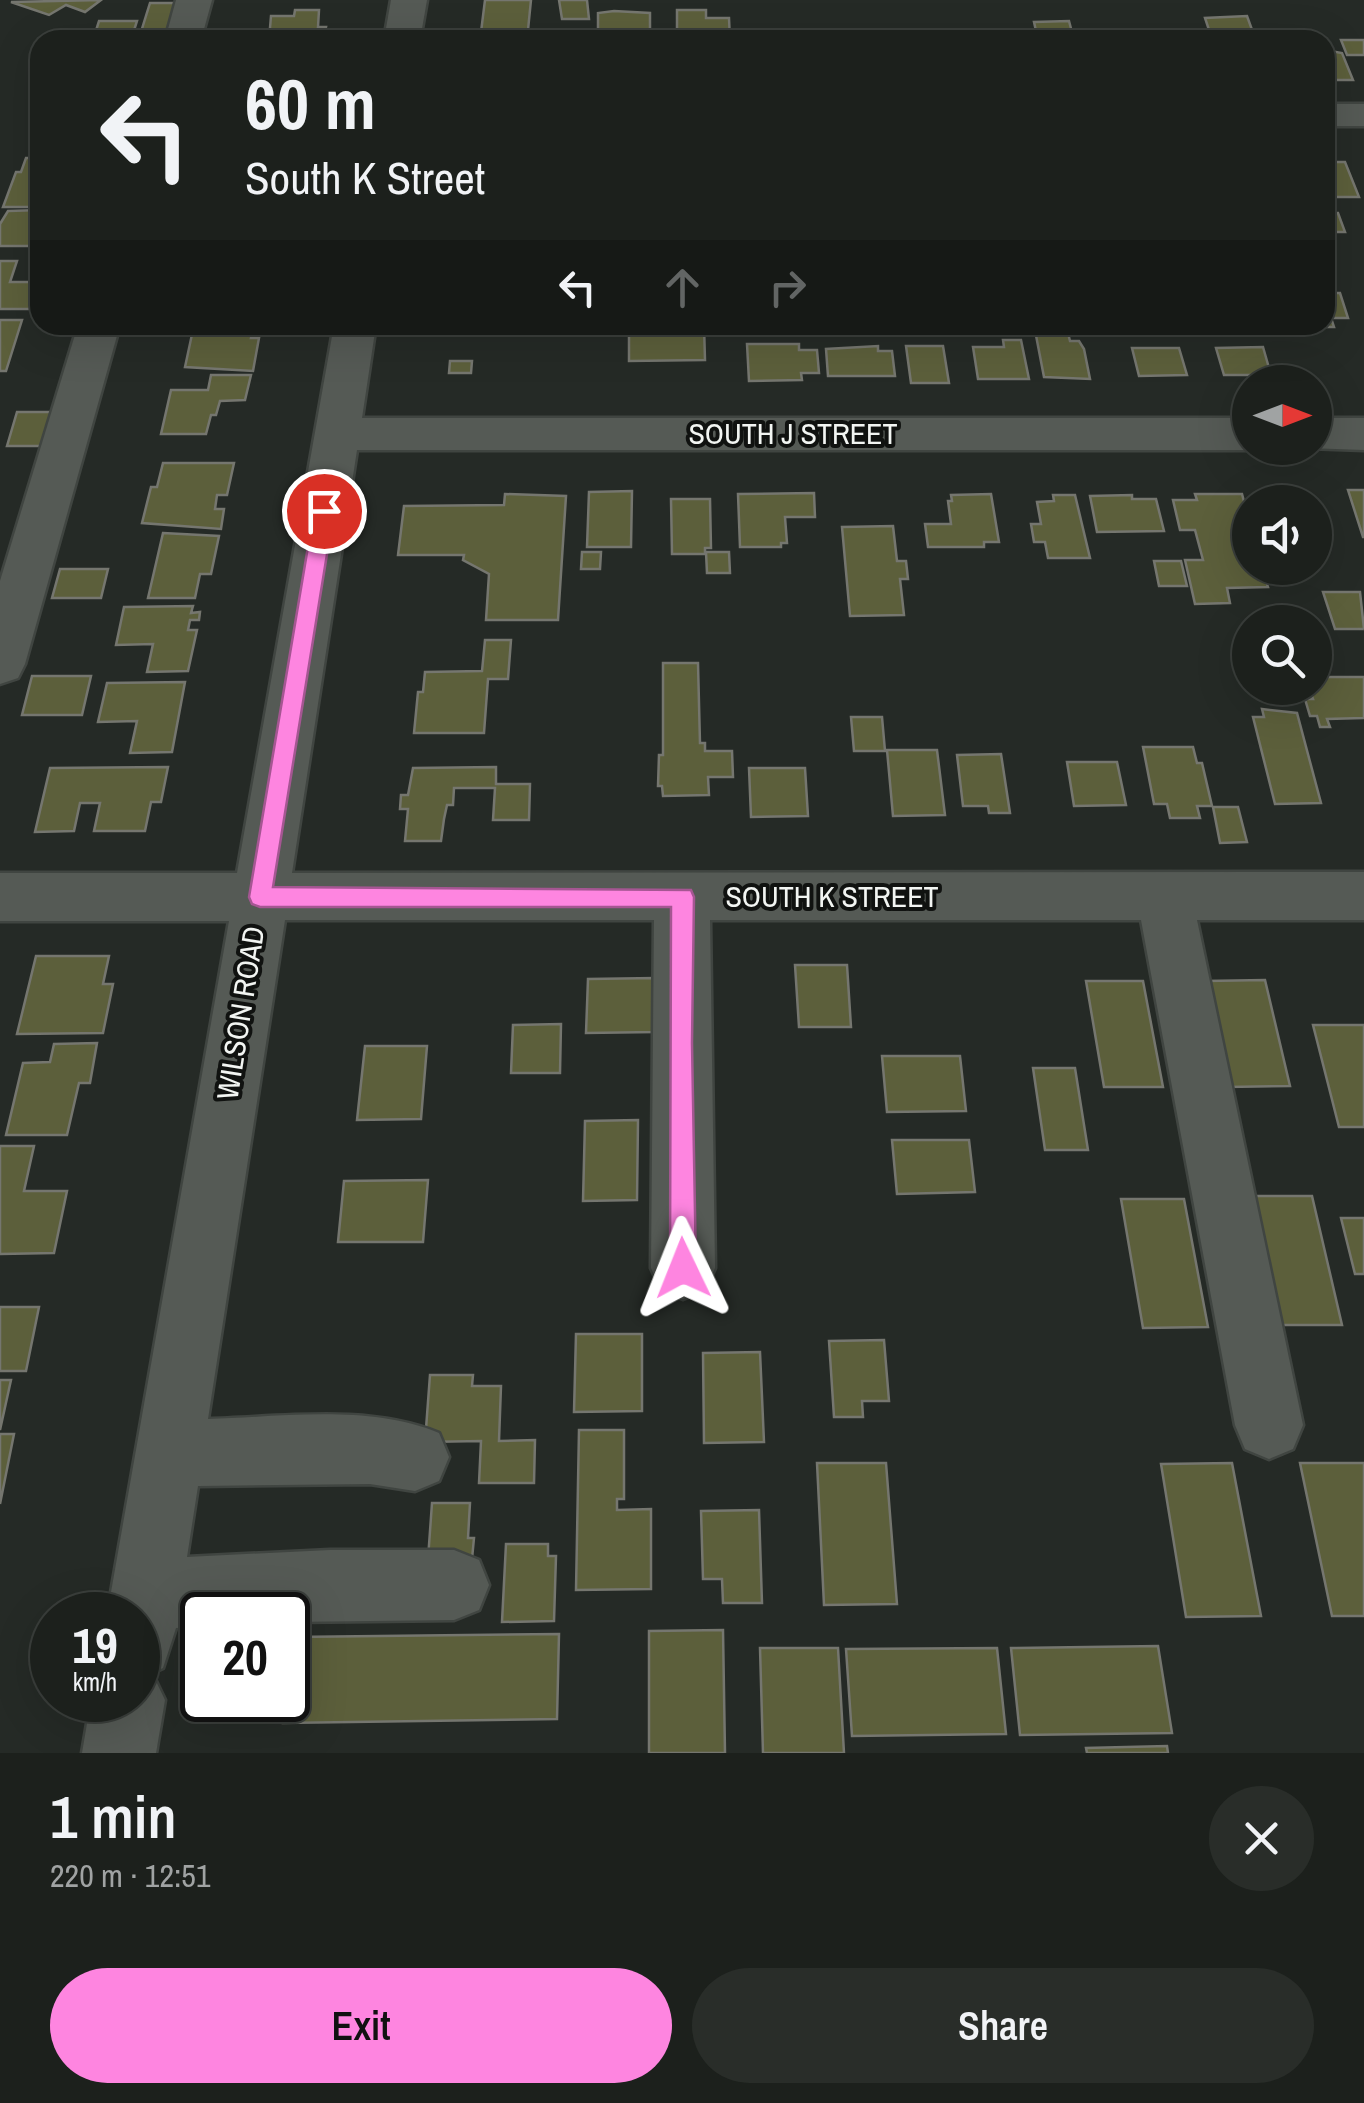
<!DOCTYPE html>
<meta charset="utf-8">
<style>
body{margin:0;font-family:"Archivo Narrow",sans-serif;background:#292d29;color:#f1f3f6;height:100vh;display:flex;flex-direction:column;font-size:38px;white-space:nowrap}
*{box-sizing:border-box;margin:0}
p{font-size:32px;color:#a0a3a3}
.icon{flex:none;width:55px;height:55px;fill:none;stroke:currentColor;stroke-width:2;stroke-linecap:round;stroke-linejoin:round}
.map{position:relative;height:1753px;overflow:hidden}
.drawer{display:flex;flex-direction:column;background:#1c201c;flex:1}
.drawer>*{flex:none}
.banner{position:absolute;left:30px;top:30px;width:1305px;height:305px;border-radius:30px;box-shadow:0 10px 40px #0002,0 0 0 2px #3a3e3b;background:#1c201c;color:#f1f3f6;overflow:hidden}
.needle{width:65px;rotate:90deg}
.controls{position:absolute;left:1232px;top:365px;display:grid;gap:20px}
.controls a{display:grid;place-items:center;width:100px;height:100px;border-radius:50%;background:#1c201c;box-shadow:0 10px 40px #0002,0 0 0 2px #3a3e3b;font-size:50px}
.speed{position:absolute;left:30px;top:1592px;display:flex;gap:20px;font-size:50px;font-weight:700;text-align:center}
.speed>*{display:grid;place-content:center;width:130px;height:130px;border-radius:50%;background:#1c201c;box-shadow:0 10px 40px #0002,0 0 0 2px #3a3e3b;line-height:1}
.speed small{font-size:25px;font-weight:400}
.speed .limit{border:5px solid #111;border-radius:15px;background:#fff;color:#111}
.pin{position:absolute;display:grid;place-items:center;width:85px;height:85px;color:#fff;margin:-42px;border:5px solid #fff;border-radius:50%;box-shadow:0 2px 10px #0007}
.me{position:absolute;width:110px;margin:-55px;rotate:358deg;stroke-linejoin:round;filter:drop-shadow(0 0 8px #0008)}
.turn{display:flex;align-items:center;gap:35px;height:210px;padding:0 50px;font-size:45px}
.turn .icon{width:130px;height:130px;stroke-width:2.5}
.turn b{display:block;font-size:70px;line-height:85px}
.lanes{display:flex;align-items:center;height:95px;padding:0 50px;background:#0003;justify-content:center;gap:50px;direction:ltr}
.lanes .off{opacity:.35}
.round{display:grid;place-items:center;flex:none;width:105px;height:105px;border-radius:52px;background:#292d29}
.headline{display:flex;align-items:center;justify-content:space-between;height:170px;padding:0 50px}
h1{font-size:60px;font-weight:600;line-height:75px}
.primary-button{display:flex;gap:20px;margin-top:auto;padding:20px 50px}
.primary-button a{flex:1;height:115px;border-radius:60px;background:#fe85e0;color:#111;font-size:40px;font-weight:600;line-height:115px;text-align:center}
.primary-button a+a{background:#292d29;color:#f1f3f6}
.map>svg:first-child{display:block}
.building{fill:#5c5f3b;stroke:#75766f;stroke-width:2.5}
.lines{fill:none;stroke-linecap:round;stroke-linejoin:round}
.minor-casing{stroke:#404541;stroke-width:5}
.minor{fill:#555a55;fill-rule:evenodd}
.route{fill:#fe85e0;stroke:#a55692;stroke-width:2.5}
.labels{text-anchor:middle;stroke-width:8;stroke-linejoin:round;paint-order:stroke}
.street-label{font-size:30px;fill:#f2f5f2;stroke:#101210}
</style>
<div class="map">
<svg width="1364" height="1753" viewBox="0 0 1364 1753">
<rect width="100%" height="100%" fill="#252a26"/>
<g class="building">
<path d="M101,0l-16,12 -19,-7 -17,10 -38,-13z"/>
<path d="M485,0h46l-4,40h-47z"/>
<path d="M559,0h28l2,19h-27z"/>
<path d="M150,3h28l-9,28 -28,1z"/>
<path d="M295,10h24l-1,17h8l-3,13h-54l2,-24h23z"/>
<path d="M677,10h29v8h23l1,22h-53z"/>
<path d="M614,11l36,2v17l-52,2v-19z"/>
<path d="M1247,16l8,22 -9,2 -35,-4 -6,-18z"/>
<path d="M99,21h38l-6,19h-38z"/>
<path d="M1069,21l5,19h-46l-2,-9h10l-2,-9z"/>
<path d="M1341,40h23v15h-17z"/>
<path d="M1325,50l17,3 11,27h-28z"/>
<path d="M26,158h14v49h-37l13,-35h5z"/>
<path d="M1325,162h20l14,35h-34z"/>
<path d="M40,210l-5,36h-35v-22l8,-13z"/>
<path d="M1325,213h13l7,19h-20z"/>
<path d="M0,261h17l-7,21h30l-6,27h-34z"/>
<path d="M1325,293h15l8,25h-17l3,9h-31l22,-2z"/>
<path d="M0,320h22l-16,51h-6z"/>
<path d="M194,325h60l-3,13h8l-6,33 -68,-4z"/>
<path d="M681,325h23l1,35 -76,1v-29h52z"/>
<path d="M1034,325h32l4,16h9l5,8 6,30 -46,-2z"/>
<path d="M1003,340h18l8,39h-51l-5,-32h31z"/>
<path d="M747,344h52v6h18l2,23h-18l1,7 -53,1z"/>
<path d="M878,346v5h14l3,25h-67l-2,-27z"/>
<path d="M906,346h37l6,37h-38z"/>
<path d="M1263,347l8,28h-47l-8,-27z"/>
<path d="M1132,348h47l8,27 -48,1z"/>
<path d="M450,361h22l-1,12h-22z"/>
<path d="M211,375h40l-6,25 -25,1 -4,14h-5l-5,19h-45l10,-44h37z"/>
<path d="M17,412h36l-10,34h-36z"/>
<path d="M163,463h71l-7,32h-10l-2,14h9l-3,20 -79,-6 9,-36h6z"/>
<path d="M1348,490h16v47h-1z"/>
<path d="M632,491l-1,56h-44l2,-55z"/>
<path d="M814,493l1,24h-30l2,26h-6v4h-41l-2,-53z"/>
<path d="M505,494l61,2 -8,124h-72l3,-46 -26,-14 1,-5h-66l6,-49 100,-1z"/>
<path d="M991,494l8,48h-15v5h-56l-3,-23h26l-3,-23h4l-1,-6z"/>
<path d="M1195,494h47l8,30v44h12l6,19 -41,1 3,15 -35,1 -10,-44h18l-8,-30h-15l-7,-30h24z"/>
<path d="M1053,495h22l15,63h-42l-3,-16h-11l-3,-18h10l-4,-22 17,-1z"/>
<path d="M1132,495v4h24l8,32 -67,1 -7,-36z"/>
<path d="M671,499h39l1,49h-6v6h-33z"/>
<path d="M893,526l4,35h9l2,18h-8l4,36 -54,1 -8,-89z"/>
<path d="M163,533l56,3 -8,38h-11l-5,24h-47z"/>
<path d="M582,552h19l-1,17h-19z"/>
<path d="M706,552h23l1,21h-23z"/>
<path d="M1154,561h27l6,25h-28z"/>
<path d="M60,569h48l-7,29h-49z"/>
<path d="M1323,592h37l4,37h-29z"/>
<path d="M193,606l-2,7 9,-1 -1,8h-9l-2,10h9l-9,41 -41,1 6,-28 -37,1 8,-38z"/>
<path d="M485,640h26l-3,39h-20l-4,54h-70l4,-41h5l2,-20 57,-1z"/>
<path d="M663,663h35l2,80h5v8h27l1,26h-25l1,18 -46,1 -1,-10h-4l1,-31h4z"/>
<path d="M32,676h59l-9,39h-60z"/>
<path d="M1315,677h49v41l-37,1 3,8h-10l-3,-11h-7l-5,-17h8l-4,-11h6z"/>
<path d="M185,682l-13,70 -42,1 7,-32 -39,1 9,-39z"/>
<path d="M1262,709l35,4 24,90 -46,1 -22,-87h11z"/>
<path d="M851,717h31l3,34h-31z"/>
<path d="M1143,747h50l4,16h5l10,43h-15l3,12h-30l-3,-14h-13z"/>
<path d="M887,750h50l8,65 -52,1z"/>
<path d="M1001,754l9,59h-21l-1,-7h-25l-6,-51z"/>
<path d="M1067,762h50l9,43 -52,1z"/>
<path d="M168,767l-7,35h-10l-6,29h-51l6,-28h-20l-6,28 -39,1 15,-64z"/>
<path d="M496,767v17h34l-1,36h-36l2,-32h-41l-1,17h-6l-3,14 -3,22h-36l3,-32h-8l1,-14h7l5,-27z"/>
<path d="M749,768h56l3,48 -57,1z"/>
<path d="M1213,807h25l9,35 -27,1z"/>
<path d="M36,956h73l-6,28h10l-10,49 -86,1z"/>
<path d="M795,965h52l4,62h-52z"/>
<path d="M655,978v54l-69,1 2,-54z"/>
<path d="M1265,980l25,106 -63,1 -22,-106z"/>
<path d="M1086,981h57l20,106h-59z"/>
<path d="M561,1024l-1,49h-49l2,-48z"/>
<path d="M1313,1025h51v102h-25z"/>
<path d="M97,1043l-7,40h-11l-12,52h-61l17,-72 27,-1 4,-18z"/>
<path d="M365,1046h62l-6,73 -64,1z"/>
<path d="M882,1056h78l6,55 -79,1z"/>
<path d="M1033,1068h42l13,82h-43z"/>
<path d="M638,1120l-1,80 -54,1 2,-80z"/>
<path d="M892,1140h77l6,52 -78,2z"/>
<path d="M0,1146h34l-10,45h43l-13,62 -54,1z"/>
<path d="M428,1180l-5,62h-85l6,-61z"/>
<path d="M1247,1196h65l30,129h-67z"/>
<path d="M1121,1199h63l24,128 -65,1z"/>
<path d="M1341,1218h23v56h-9z"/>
<path d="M0,1307h39l-13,64h-26z"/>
<path d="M576,1334h66v77l-68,1z"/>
<path d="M884,1340l5,61h-27l1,16h-29l-5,-76z"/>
<path d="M760,1352l4,90 -60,1 -1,-90z"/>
<path d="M430,1375h43l-1,11h29l-2,55 36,-1 -1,43h-55l2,-42 -56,1z"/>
<path d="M0,1380h11l-11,50z"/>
<path d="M579,1430h45v69h-7v11l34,-1v80l-75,1z"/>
<path d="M0,1434h14l-14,70z"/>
<path d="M817,1463h69l11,141 -73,1z"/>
<path d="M1232,1463l29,153 -75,1 -25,-153z"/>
<path d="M1300,1463h64v153h-32z"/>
<path d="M432,1503h38l-2,35h6l-2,21h-44z"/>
<path d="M759,1510l3,93h-39l-1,-24h-19l-2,-68z"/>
<path d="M506,1544h42v12h8l-2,65 -52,1z"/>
<path d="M723,1630l2,123h-76v-122z"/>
<path d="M559,1634l-2,85 -274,4 9,-86z"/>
<path d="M1158,1646l14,87 -152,2 -9,-87z"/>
<path d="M760,1648h78l6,105h-81z"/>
<path d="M997,1648l9,86 -154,2 -6,-87z"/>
<path d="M1167,1746l1,7h-81l-1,-5z"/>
</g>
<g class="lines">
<defs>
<g id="minor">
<path d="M176,0h36l-11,40h-36z"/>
<path d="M391,0h36l-7,40h-36z"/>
<rect x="1325" y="104" width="39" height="22"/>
<path d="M78,325h42l-95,339 -7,14 -18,6v-103z"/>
<path d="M334,325h42l-14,93h888v30h8l-8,2h-893l-65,423 1072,-1v48h-167l106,505 -10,24 -24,10 -24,-10 -10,-24 -94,-505h-431l5,348 -10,22 -22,9 -22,-9 -10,-22 3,-348h-369l-77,499c75,-2 161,-15 231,14l10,24 -10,24 -24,10 -45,-7 -172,2 -11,71 143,-7h124l25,10 10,25 -10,25 -25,10 -166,2v-7h-86v12l-26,1 -13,40 -11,5 13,27 -9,53h-74l9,-53h47v-85h-31l122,-694h-229v-48h237z"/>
<path d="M1315,418h49v32l-57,-2h8z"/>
</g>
</defs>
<use href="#minor" class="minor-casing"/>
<use href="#minor" class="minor"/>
</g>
<path class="route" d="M324,504l10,7 -61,376 418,3 3,7 -2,146 4,225 -3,9 -10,4 -9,-4 -4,-9 1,-361h-411l-8,-3 -3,-7 65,-386z"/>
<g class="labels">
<g class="street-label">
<text x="793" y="444">SOUTH J STREET</text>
<text x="832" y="907">SOUTH K STREET</text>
<text transform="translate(241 1013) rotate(-81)" y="10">WILSON ROAD</text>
</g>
</g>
</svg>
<div class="controls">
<a><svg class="needle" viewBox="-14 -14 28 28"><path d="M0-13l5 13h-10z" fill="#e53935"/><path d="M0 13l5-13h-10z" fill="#a0a3a3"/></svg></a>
<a><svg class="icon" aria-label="sound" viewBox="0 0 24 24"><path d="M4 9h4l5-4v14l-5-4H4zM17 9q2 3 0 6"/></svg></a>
<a><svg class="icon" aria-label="search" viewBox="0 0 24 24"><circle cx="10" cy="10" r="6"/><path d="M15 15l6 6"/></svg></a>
</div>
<div class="speed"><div>19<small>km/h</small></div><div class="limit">20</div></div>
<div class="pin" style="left:324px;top:511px;background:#d93025"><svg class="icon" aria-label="arrive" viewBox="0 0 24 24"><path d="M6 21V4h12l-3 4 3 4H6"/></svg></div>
<svg class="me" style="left:683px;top:1268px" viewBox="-20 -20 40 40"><path d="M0-17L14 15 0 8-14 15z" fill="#fe85e0" stroke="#fff" stroke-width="4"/></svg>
<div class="banner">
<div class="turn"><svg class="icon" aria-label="left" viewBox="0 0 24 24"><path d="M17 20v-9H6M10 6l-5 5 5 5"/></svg><div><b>60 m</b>South K Street</div></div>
<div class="lanes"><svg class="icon" aria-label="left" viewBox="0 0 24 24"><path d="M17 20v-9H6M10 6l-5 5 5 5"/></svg><svg class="icon off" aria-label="ahead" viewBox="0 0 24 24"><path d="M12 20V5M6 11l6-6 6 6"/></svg><svg class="icon off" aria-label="right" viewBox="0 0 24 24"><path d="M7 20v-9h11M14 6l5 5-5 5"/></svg></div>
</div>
</div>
<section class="drawer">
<div class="headline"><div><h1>1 min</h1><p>220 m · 12:51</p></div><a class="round"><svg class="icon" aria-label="close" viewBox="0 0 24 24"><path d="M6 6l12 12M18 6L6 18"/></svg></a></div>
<div class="primary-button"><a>Exit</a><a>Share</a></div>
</section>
